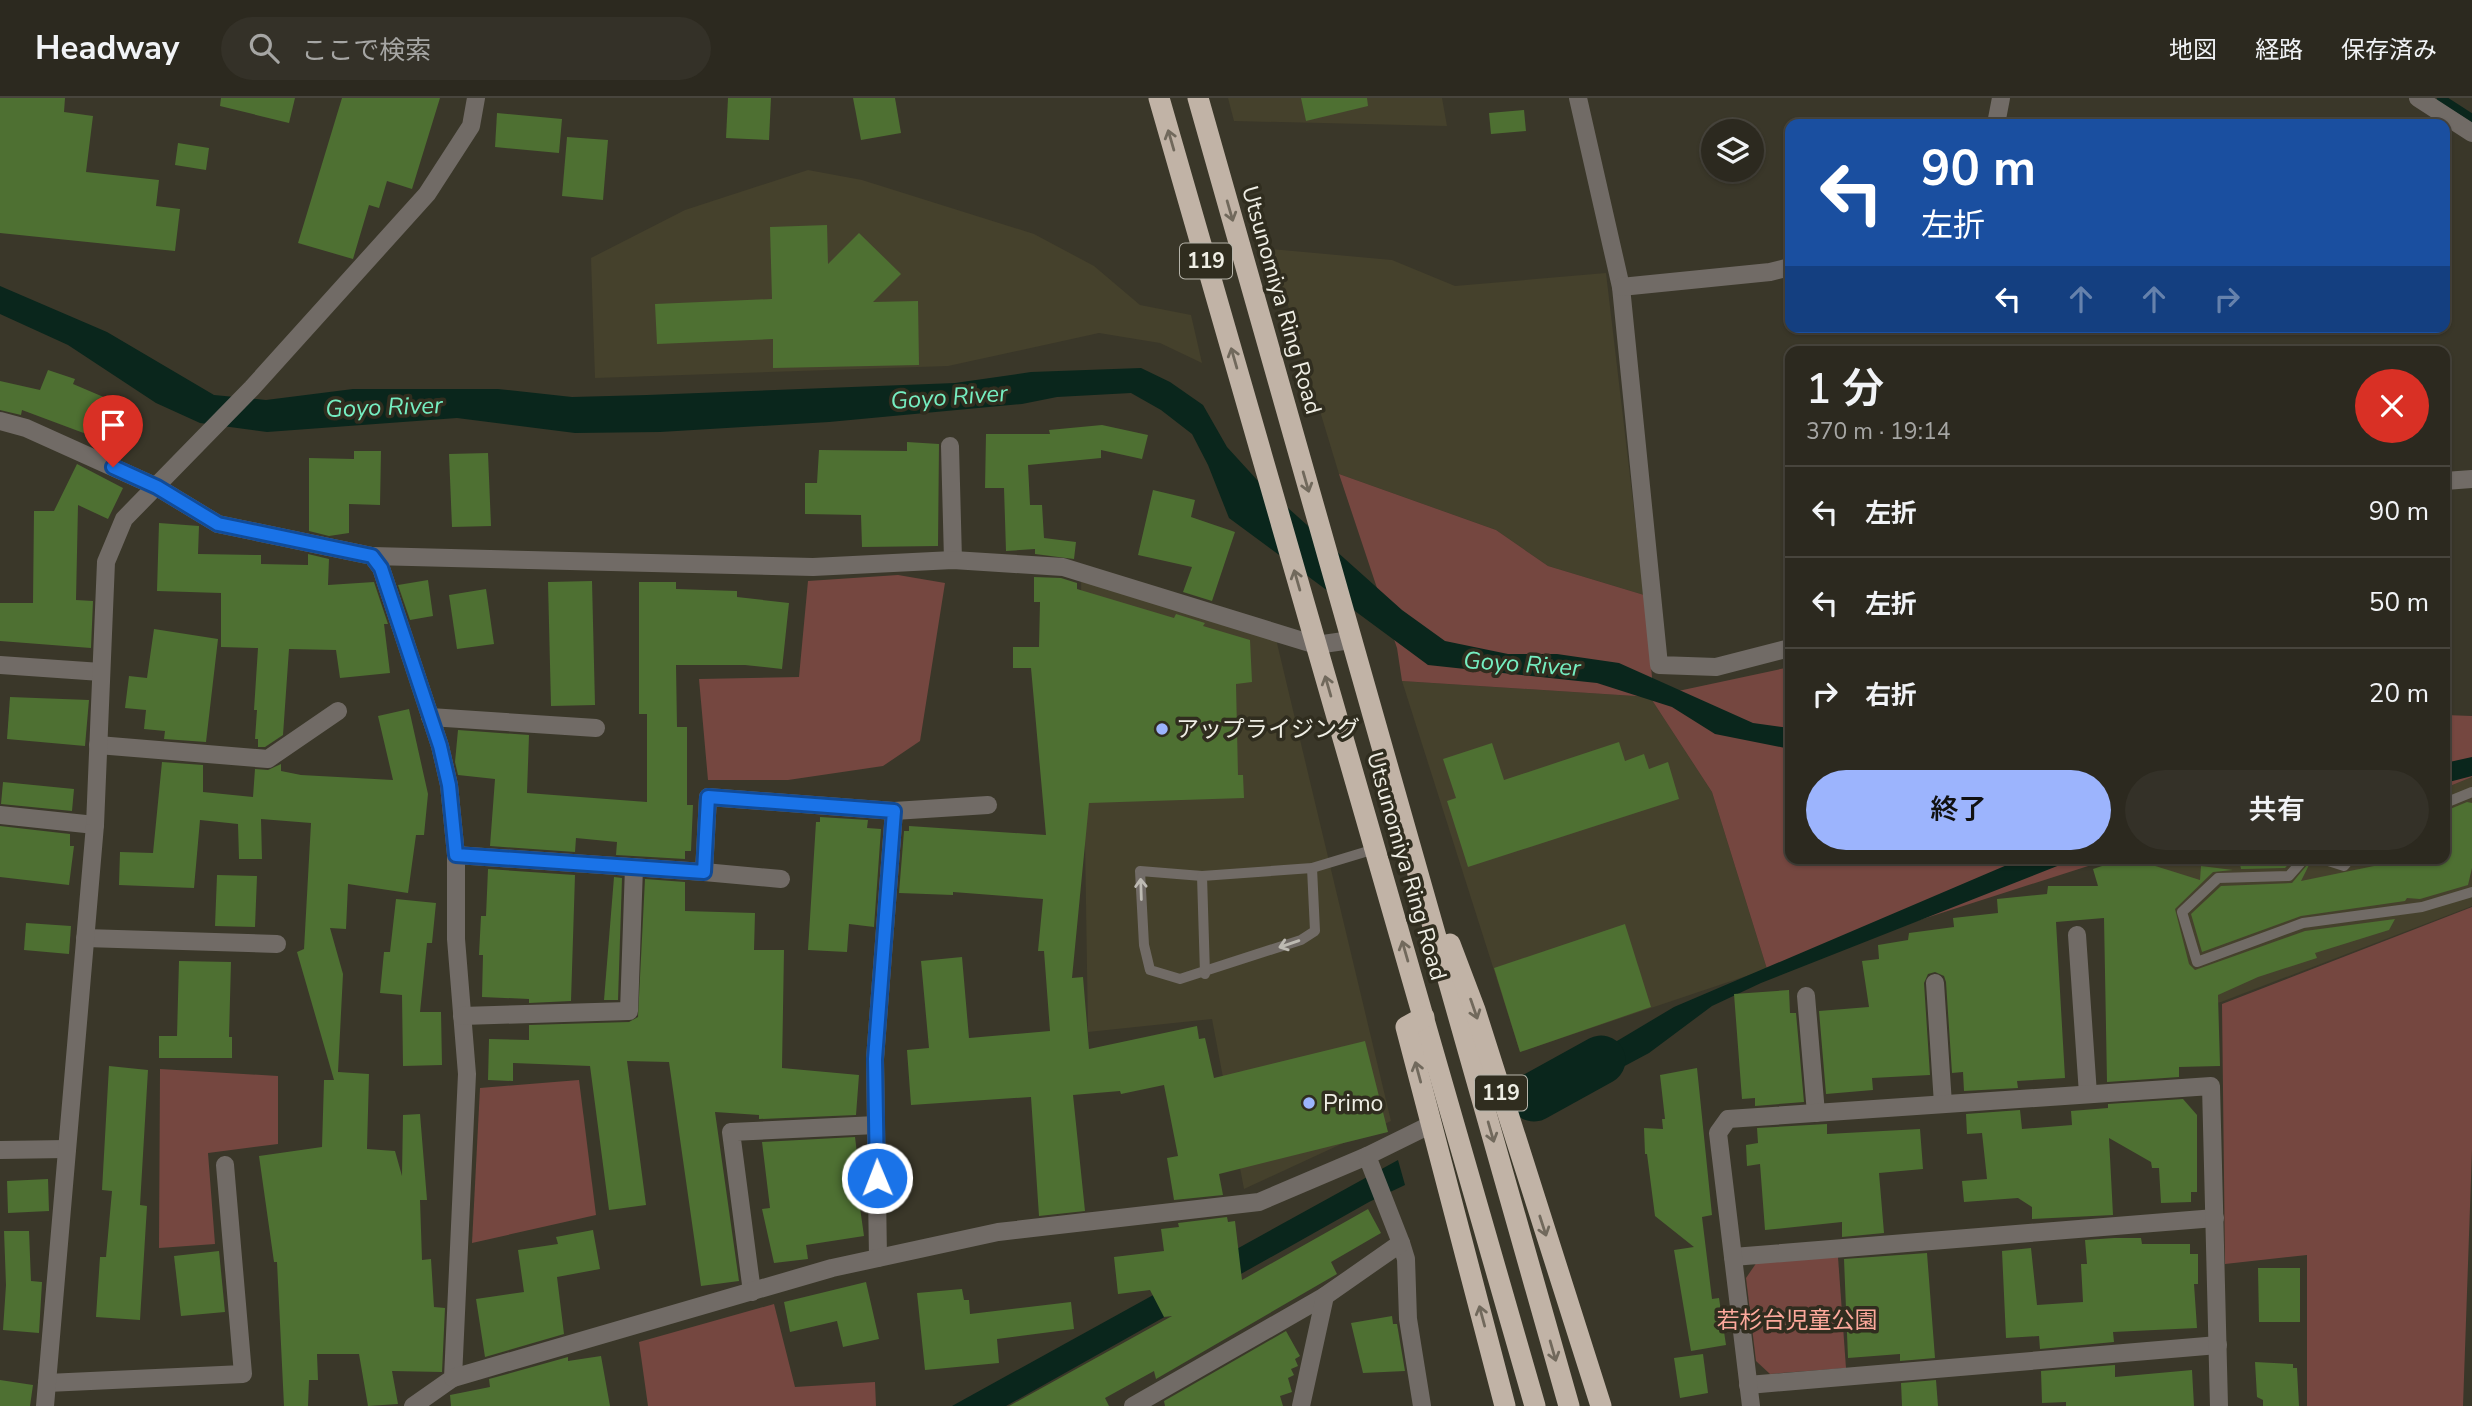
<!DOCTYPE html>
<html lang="ja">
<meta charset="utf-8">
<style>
body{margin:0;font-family:"Nunito Sans","Noto Sans JP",sans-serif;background:#343128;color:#f1f3f6;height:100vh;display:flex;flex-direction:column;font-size:26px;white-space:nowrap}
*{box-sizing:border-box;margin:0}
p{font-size:23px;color:#a6a6a4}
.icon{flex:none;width:38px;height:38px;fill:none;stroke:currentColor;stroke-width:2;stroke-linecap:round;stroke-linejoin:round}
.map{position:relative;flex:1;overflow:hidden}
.side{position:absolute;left:1785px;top:248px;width:665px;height:518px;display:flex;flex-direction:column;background:#2c291f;border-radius:14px;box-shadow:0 2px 5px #0004,0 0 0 2px #48453d}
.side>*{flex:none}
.hud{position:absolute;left:1785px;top:21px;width:665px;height:214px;border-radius:14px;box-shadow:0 2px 5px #0004,0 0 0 2px #48453d;background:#1a4fa0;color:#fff;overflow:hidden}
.controls{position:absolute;left:1701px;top:21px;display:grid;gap:14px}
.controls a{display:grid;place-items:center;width:63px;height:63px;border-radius:50%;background:#2c291f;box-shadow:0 2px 5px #0004,0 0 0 2px #48453d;font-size:35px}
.pin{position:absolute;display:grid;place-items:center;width:60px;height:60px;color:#fff;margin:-72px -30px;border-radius:50% 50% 50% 0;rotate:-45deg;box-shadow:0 0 7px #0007}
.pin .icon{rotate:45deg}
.me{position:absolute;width:77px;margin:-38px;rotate:359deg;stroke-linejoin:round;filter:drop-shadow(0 0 5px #0008)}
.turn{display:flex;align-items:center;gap:24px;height:147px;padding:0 21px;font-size:32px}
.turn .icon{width:91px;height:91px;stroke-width:2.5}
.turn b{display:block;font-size:49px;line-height:60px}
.lanes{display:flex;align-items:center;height:66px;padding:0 21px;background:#0003;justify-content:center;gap:35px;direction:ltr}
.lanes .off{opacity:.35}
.round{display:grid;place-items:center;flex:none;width:74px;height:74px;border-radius:37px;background:#343128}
.overview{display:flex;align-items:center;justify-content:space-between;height:119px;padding:0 21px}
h1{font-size:42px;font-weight:600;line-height:52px}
.action{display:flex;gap:14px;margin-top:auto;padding:14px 21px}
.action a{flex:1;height:80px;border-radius:42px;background:#9cb4fd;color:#111;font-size:28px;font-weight:600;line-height:80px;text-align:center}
.action a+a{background:#343128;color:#f1f3f6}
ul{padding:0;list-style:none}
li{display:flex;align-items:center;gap:21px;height:91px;padding:0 21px;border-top:2px solid #48453d}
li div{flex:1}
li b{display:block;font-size:26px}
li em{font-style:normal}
header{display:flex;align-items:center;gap:42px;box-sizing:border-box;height:98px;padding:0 35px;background:#2c291f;border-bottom:2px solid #48453d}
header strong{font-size:33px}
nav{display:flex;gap:38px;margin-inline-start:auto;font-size:24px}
.search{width:490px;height:63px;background:#343128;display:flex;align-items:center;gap:18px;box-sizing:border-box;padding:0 24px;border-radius:38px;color:#a6a6a4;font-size:26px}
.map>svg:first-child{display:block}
.built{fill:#45412c}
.green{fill:#754740}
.water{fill:#0a261c}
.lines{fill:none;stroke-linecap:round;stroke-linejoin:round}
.stream{stroke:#0a261c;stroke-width:8}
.river{stroke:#0a261c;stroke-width:49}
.building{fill:#4e7032}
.lane{stroke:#716b66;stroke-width:10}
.street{stroke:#716b66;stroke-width:18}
.highway{stroke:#c1b3a6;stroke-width:21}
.oneway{stroke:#71695c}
.oneway2{stroke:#bdbab2}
.route-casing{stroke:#114b97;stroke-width:18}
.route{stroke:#1a73e8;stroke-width:12}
.poi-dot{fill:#9cb4fd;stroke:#302d1f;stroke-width:2.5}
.labels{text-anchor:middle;stroke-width:7;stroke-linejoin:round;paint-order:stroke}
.shield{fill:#302d1f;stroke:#b6b4aa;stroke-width:2}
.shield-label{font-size:21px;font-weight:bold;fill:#efeee5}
.street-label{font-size:23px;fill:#efeee5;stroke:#302d1f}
.poi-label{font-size:23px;fill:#efeee5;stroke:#302d1f;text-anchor:start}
.park-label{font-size:23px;fill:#fda99c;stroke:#302d1f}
.water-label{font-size:24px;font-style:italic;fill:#75eec1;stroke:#302d1f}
</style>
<header>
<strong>Headway</strong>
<div class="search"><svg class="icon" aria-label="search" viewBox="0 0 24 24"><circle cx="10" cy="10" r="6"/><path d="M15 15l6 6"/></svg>ここで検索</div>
<nav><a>地図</a><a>経路</a><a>保存済み</a></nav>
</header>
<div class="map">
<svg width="2472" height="1308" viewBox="0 0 2472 1308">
<rect width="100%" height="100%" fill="#3a3729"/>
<g class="built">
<path d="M1228,0h214l5,28 -213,-5z"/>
<path d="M808,72l54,10 172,54 60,32 46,39 51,10 11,48 -42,-20 -61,-10 -151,33 -353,12 -4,-120 94,-48z"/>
<path d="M1271,151l121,11 63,26 151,-13 38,322 -96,-29 -52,-36 -157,-56z"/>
<path d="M1081,482l195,59 115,482 -147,68 -32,-170 -124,13z"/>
<path d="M1402,583l248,16 62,95 55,177 -247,83z"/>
<path d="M2472,679v129l-251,96 -76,18 -6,-161 82,5 7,-5h217v-71z"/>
</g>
<g class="green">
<path d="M1339,376l157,56 52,36 96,29 8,82 -2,20 140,-30v192h320l-343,110 -55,-177 -62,-95 -248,-16 -5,-33z"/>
<path d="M898,477l47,8 -25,158 -37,25 -95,14h-80l-9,-101 100,-2 9,-96z"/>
<path d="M2445,617l27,1v61l-27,11z"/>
<path d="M2472,809v243l-9,256h-156v-151l-82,9 -3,-260z"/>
<path d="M160,971l118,7v68l-70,9 7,91 -56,4z"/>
<path d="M579,982l17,135 -124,28 8,-155z"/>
<path d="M1838,1159l8,111 -76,6 -14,-13 -10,-83 11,-16z"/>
<path d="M774,1206l21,83 80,-5 1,24h-228l-9,-64z"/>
</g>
<g class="water">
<path d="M0,188l107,46 107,63 52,5 87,-11h145l74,8 75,-2 308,-12 76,-11 110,-4 29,14 33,23 24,42 32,35 143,128 43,31 63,13h49l62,9 134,60 37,5v21l-75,-15 -43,-27 -75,-24 -169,-18 -199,-147 -21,-53 -16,-31 -31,-24 -30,-17 -74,4 -35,7 -193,18 -169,10 -85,1 -118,-15 -190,14 -67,-9 -44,-20 -88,-58 -68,-31z"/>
<path d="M2472,659v19l-27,7v-20z"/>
<path d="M2021,761h54l-314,124 -49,23 -63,47 -101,54 -8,-28 77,-38 57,-34z"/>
<path d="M1398,1062l7,25 -36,17 -363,204h-54z"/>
</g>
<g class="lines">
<path class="stream" d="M2441,0l31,20"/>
<path class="river" d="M1534,999l67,-37"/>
</g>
<g class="building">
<path d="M0,0h65l-1,14 29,4 -7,56 73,8 -3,26 24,3 -5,42 -175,-18z"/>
<path d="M221,0h74l-6,25 -69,-17z"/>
<path d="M342,0h98l-28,91 -25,-8 -8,27 -10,-3 -16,54 -55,-16z"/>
<path d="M728,0h43l-2,42 -43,-2z"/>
<path d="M853,0h42l6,35 -40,7z"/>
<path d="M1301,0h66l1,8 -62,15z"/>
<path d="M1524,12l2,21 -35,3 -2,-21z"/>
<path d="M497,15l65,6 -3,34 -64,-6z"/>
<path d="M567,39l41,3 -5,60 -41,-4z"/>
<path d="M178,45l31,5 -3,22 -31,-5z"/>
<path d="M827,127l1,39 31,-31 42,41 -28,28 45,-1 1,64 -146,3v-29l-116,5 -2,-40 117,-5 -2,-72z"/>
<path d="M48,272l27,9 -2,5 47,20 -15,37 -83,-31 -1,5 -21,-5v-29l40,9z"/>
<path d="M1102,327l46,10 -6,24 -41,-9v8l-73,7 2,40h12l2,33 32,4 -2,17 -39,-5v-5l-29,2 -2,-63h-19l1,-54h64l-1,-4z"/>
<path d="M907,344l32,2 -1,102 -76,1 -1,-32 -56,-1v-31h12l2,-33 88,1z"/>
<path d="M354,353h27l-1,54 -31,-1v29l-20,3 -20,-5v-73l45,1z"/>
<path d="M488,355l3,73 -39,1 -3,-73z"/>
<path d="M77,366l46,24 -15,31 -30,-14 -2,95 17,1 -2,47 -91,-7v-38h33l1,-92h20z"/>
<path d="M1153,392l42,10 -4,17 44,15 -23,69 -29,-9 9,-25 -54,-12z"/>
<path d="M159,425l40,3 -1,28 63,1v9l47,1v-11l21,5 -1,26 46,-3 14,42h-4l6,49 -50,5 -4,-28 -47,-1 -6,86 -18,12h-7v-8h-3l2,-29h-3l4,-62 -37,-1v-54l-64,-2z"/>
<path d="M1034,479l27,1 16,5v6l97,29 2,-4 29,9 -2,3 47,14 2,42 -16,2 2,91h5l1,23 -155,5 -17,175 11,-1 6,72 108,-23 2,13 6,-1 9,40 151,-37 23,91 -169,42 4,21 -49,5 -7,-42 11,-2 -14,-71 -43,9 -1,-3 -47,4 12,116 -46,5 -8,-119 -120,8 -4,-55 22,-2 -8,-87 41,-4 7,81 81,-7 -6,-80h-6l5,-52 -90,-7v3l-54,-2 5,-62h5v-5l137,9 -15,-167h-18v-21h26l1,-45h-6z"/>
<path d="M428,482l5,36 -23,4 -12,-35z"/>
<path d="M592,483l3,124 -44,1 -3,-124z"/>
<path d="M639,484h37v7l61,2v6l52,6 -7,66 -37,-4h-69l1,62h10v78h6l-2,46h-6v8l-69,-4 1,-13 -41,-4 -1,14 -85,-6 5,-67 -37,-4 -3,-13 3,-32 71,5 -2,58 120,9v-88h-8z"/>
<path d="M486,491l8,55 -37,5 -8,-54z"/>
<path d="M154,531l64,10 -12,103 -42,-3 1,-8 -21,-2 2,-19 -21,-2 4,-32 18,2z"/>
<path d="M10,599l79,3 -4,46 -78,-7z"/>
<path d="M409,611l19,85 -4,41h-8l-8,58 -60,-9 -2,45 -16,-1 13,46 -5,98 31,2 -2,75 28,2 7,25 1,-61 17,-1 7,86h-7l2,60 9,-1 3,48 11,1 -3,64 -50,-1 6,33 -30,2 -9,-52h-42l1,26h-9l-1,26h-24l-7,-144h-3l-15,-106 63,-9 2,-67h10l-37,-128 7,-3 7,-126 -50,-4 1,40h-23l-1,-35 -38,-4 -6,68 -75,-3 1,-33 33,1 9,-91 41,3v27l50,5 2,-28 13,1 13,-6v7l20,4 92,5 -15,-64z"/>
<path d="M1619,644l6,19 19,-7 5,15 19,-7 11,37 -211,68 -21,-66 9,-3 -13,-39 49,-16 12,37z"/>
<path d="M3,684l71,7 -2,22 -71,-7z"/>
<path d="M2467,704l5,1v65l-4,17 -48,14 -13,-1 -2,3 -104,15 -99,36 -11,-38 30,-28 71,-3 20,-24 -11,22 73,-15 -1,-7h72l5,-50z"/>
<path d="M820,719l48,3 -1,8 14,1 -7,98 -25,-3 -2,28 -39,-2 8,-128h4z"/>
<path d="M0,728l70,8v12h4l-5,39 -69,-8z"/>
<path d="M2123,761h10l67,21 1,-14 32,4 -20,2 -38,37 14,55 6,6 110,-39 90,-12 -6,11 -74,23 2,5 -59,19 -40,18 2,71 -41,1v10l-72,5 -3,-164 -48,4 9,156 -48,3 1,7 -54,3 -1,-19 -11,1 -6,-91 -2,-6 -9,-4 -7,2 -4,9 6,92 -58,3 1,12 -47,4 -7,-83 50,-4 -7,-46 17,-2 -1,-14 30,-5 1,-7 45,-6 -1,-9 45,-5 -1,-14 50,-5 1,-8h50l-5,-17z"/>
<path d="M2239,761h54l-8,9 -44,1z"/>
<path d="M488,771l87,6 -4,126 -42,2v-4l-47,-2 1,-42h-4l2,-39h5z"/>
<path d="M217,777l40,1 -2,51 -40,-1z"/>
<path d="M614,779l8,1 -4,122h-14z"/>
<path d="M645,781l40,3v29l70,2 -1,37h30l-2,118 77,7 -3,40 -97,4v-4l-44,-3 24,169 -38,5 -32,-224 -42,-1 19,144 -37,5 -19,-144 -77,-3v18l-25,-1 1,-41 40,1v-15l100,-3 9,-5z"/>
<path d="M396,801l40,4 -4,40h-5l-7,69h21l1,53 -39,1 -1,-71 -22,-2 4,-41h6z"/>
<path d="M26,825l45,3 -2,28 -45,-4z"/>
<path d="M1625,826l26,83 -131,45 -26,-84z"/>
<path d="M179,863l52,1 -2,75h3v21h-73v-22h18z"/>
<path d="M1789,892l1,23h6l8,89 -49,4v-8l-13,1 -8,-105z"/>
<path d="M109,968l39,4 -8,135 7,1 -7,114 -44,-3 4,-60h6l6,-66 -10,-1z"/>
<path d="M1697,970l15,147 -10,2 10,82 7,-1 7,47 -35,6 -17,-101 20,-3 -39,-31 -8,-62h-2l-1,-26 19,1 -1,-10h3l-5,-44z"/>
<path d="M2183,1001l14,16v77h-6v10l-30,1 -2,-35h-7l-1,-6 -42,-24 4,77 -81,4v-12l-14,-9 -54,4 -2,-21 25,-2 -5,-46 -15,1 -1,-20 54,-4 2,19 50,-4 -1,-14 37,-3v-4z"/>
<path d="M1827,1026v10l93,-5 3,40 -44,4 5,60 -42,4v-15l-77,8 -5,-66 -13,2 -1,-21 12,-2 -1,-15z"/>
<path d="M855,1039l6,49h-4l7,50 -58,9 2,14 -34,4 -12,-54 8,-1 -8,-66z"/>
<path d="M48,1081l1,32 -41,2 -1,-32z"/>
<path d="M1368,1111l13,24 -50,29 6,12 -181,105 -2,-8 -49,27 4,8h-100l163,-90 -8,1 -14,-27 -32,4 -4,-37 50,-6 -3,-22 18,-2 -1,-4 49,-6 1,5 7,-1 7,59z"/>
<path d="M593,1132l7,39 -43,8 7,57 -79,23 -9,-58 48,-7 -6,-42 40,-6 -2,-7z"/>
<path d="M4,1133h25l2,50 11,1 -3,51 -36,-3 3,-45z"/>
<path d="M2114,1140h27l1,6h48v10h8v30h-4l3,44 -84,4 1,10 -74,7 -1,-13 -33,2 -4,-87 29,-3 6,57 46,-3 -2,-38h6l-2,-24z"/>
<path d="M219,1153l6,61 -44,4 -7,-60z"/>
<path d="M1927,1155l8,105 -35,3v-7l-52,4 -4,-99z"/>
<path d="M2258,1170h42v54h-41z"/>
<path d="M866,1184l13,57 -36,8 -6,-26 -47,11 -6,-30z"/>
<path d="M962,1191l2,11h5l1,14 101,-12 3,27 -77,10 2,24 -74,7 -8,-77z"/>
<path d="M1392,1218l1,8h4l8,47 -42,2 -12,-50z"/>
<path d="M1286,1233l14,25 -5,3 3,7 -7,3 3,6 -6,3 4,14 -12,4 3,10h-118l-1,-5z"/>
<path d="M1703,1256l5,39 -28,5 -6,-40z"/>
<path d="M601,1258l9,50h-159l-1,-11 40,-8 -1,-8 79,-22v4z"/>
<path d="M2255,1264l38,2v4h4l2,38h-36v-6l-6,-3z"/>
<path d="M2115,1267v12l77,-7 2,36h-128v-4l-24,1 -1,-32z"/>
<path d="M0,1282l33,5 -3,21h-30z"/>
<path d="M1936,1282l2,26h-36l-1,-23z"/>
</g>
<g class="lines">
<g class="lane">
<path d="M2445,705l27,-11"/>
<path d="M2304,761l-15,17 -71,2 -36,34 15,50 106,-39 119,-16 50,-15"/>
<path d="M2322,761l22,7 6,-7"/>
<path d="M1202,778l-62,-5 4,74 6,25 30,9 121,-39 14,-9 -3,-63"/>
<path d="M1205,876l-3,-98 110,-8 63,-19"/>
</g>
<g class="street">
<path d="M1578,0l43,189 38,378 57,2 74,-19"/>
<path d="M2418,0l54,35"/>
<path d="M1996,26l5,-26"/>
<path d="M1621,189l149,-15 20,-5"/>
<path d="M0,323l26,7 131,59 61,37 154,32 9,12 59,178 9,39 7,70v84l11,135 -14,304 -40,28"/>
<path d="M950,348l3,114"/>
<path d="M2445,383l27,-2"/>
<path d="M372,458l441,11 140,-7 110,7 253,78 35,-5"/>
<path d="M0,567l101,7"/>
<path d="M430,619l166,11"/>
<path d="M98,647l170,14 70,-48"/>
<path d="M894,713l94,-6"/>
<path d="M0,717l95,10"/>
<path d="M456,757l248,17 4,-75 186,14 -19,248 3,199"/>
<path d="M704,774l77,7"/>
<path d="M2077,837l11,159"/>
<path d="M85,840l192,6"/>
<path d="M1935,885l8,121"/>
<path d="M1806,898l10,117"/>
<path d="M462,918l167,-5 5,-144"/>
<path d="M0,1052l67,-1"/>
<path d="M1401,1145l5,16 2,60 14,87"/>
<path d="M1733,1159l482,-39"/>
<path d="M752,1194l-21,-160 145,-7"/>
<path d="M453,1280l379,-110 166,-36 261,-30 108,-46"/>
<path d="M47,1285l196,-9 -18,-209"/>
<path d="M1748,1287l470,-40"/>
<path d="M45,1308l50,-581 11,-263 18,-43 128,-131 175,-194 44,-68 5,-28"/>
<path d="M1133,1308l192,-110"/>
<path d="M1301,1308l24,-110 76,-53 -34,-87 65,-32"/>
<path d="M1751,1308l-33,-273 10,-14 483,-33 8,320"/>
</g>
<g class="highway">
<path d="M1159,0l376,1308"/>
<path d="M1198,0l371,1308"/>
<path d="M1450,846l25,66 126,396"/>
<path d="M1424,919l-18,10 99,379"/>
</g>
</g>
<defs><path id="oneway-shaft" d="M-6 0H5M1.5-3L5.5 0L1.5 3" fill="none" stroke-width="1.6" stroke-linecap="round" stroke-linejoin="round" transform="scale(1.75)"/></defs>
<g class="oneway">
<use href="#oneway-shaft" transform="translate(1171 42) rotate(-106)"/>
<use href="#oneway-shaft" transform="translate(1230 113) rotate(74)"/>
<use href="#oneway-shaft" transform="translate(1234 260) rotate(-106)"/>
<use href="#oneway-shaft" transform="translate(1306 384) rotate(74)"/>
<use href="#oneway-shaft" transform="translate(1297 482) rotate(-106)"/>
<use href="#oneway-shaft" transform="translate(1328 588) rotate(-106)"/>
<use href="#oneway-shaft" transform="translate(1405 853) rotate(-106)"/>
<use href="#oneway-shaft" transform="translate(1474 911) rotate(71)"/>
<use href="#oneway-shaft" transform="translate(1418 974) rotate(-105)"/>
<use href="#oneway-shaft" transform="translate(1491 1034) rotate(74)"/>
<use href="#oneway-shaft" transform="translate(1543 1128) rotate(72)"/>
<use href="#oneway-shaft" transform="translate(1482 1218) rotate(-105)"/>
<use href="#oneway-shaft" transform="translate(1553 1253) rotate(74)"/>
</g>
<g class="oneway2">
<use href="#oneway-shaft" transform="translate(1141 791) rotate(-92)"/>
<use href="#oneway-shaft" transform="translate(1289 846) rotate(161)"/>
</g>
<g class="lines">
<defs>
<path id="route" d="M113,369l44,20 61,37 154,32 9,12 59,178 9,39 7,70 248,17 4,-75 186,14 -19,248 2,119"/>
</defs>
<use href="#route" class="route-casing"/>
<use href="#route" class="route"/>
</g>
<g class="poi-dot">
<circle cx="1162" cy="631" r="7"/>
<circle cx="1309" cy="1005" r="7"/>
</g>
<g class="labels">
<g class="shield">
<rect x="1180" y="145.5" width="52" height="35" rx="5"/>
<rect x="1475" y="977.5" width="52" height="35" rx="5"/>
</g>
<g class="shield-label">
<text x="1206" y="170">119</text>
<text x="1501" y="1002">119</text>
</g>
<g class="street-label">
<text transform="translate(1282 202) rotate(74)" y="8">Utsunomiya Ring Road</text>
<text transform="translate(1407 768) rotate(74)" y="8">Utsunomiya Ring Road</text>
</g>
<g class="poi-label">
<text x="1176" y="639">アップライジング</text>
<text x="1323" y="1013">Primo</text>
</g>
<g class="park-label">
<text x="1797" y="1230">若杉台児童公園</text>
</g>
<g class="water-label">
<text transform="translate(949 299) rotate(-4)" y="8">Goyo River</text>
<text transform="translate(384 309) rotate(-2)" y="8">Goyo River</text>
<text transform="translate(1522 566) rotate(4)" y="8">Goyo River</text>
</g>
</g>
</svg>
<div class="controls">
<a><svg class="icon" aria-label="layers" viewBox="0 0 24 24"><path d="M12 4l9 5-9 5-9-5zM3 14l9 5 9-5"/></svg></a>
</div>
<div class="pin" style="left:113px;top:369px;background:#d93025"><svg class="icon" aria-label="arrive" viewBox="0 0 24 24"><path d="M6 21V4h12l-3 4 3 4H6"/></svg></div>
<svg class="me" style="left:877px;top:1080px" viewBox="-20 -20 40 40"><circle r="17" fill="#1a73e8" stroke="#fff" stroke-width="3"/><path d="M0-11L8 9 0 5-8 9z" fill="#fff"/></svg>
<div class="hud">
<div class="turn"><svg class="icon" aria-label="left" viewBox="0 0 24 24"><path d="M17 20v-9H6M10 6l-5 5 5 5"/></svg><div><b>90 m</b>左折</div></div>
<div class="lanes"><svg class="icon" aria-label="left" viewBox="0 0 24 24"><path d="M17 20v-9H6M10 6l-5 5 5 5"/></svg><svg class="icon off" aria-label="ahead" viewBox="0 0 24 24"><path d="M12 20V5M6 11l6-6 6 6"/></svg><svg class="icon off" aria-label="ahead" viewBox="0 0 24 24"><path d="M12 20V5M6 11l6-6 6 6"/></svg><svg class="icon off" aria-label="right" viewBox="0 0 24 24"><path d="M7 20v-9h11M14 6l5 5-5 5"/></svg></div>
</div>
<section class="side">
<div class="overview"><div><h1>1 分</h1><p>370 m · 19:14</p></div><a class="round" style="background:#d93025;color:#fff"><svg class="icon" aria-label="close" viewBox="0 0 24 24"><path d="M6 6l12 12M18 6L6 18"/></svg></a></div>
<ul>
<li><svg class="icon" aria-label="left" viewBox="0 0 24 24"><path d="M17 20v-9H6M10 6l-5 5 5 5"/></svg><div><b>左折</b></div><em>90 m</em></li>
<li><svg class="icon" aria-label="left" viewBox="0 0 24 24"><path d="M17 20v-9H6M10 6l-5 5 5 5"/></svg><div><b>左折</b></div><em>50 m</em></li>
<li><svg class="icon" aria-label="right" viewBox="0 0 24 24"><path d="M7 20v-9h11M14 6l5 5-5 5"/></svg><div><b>右折</b></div><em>20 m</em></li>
</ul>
<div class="action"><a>終了</a><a>共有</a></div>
</section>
</div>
